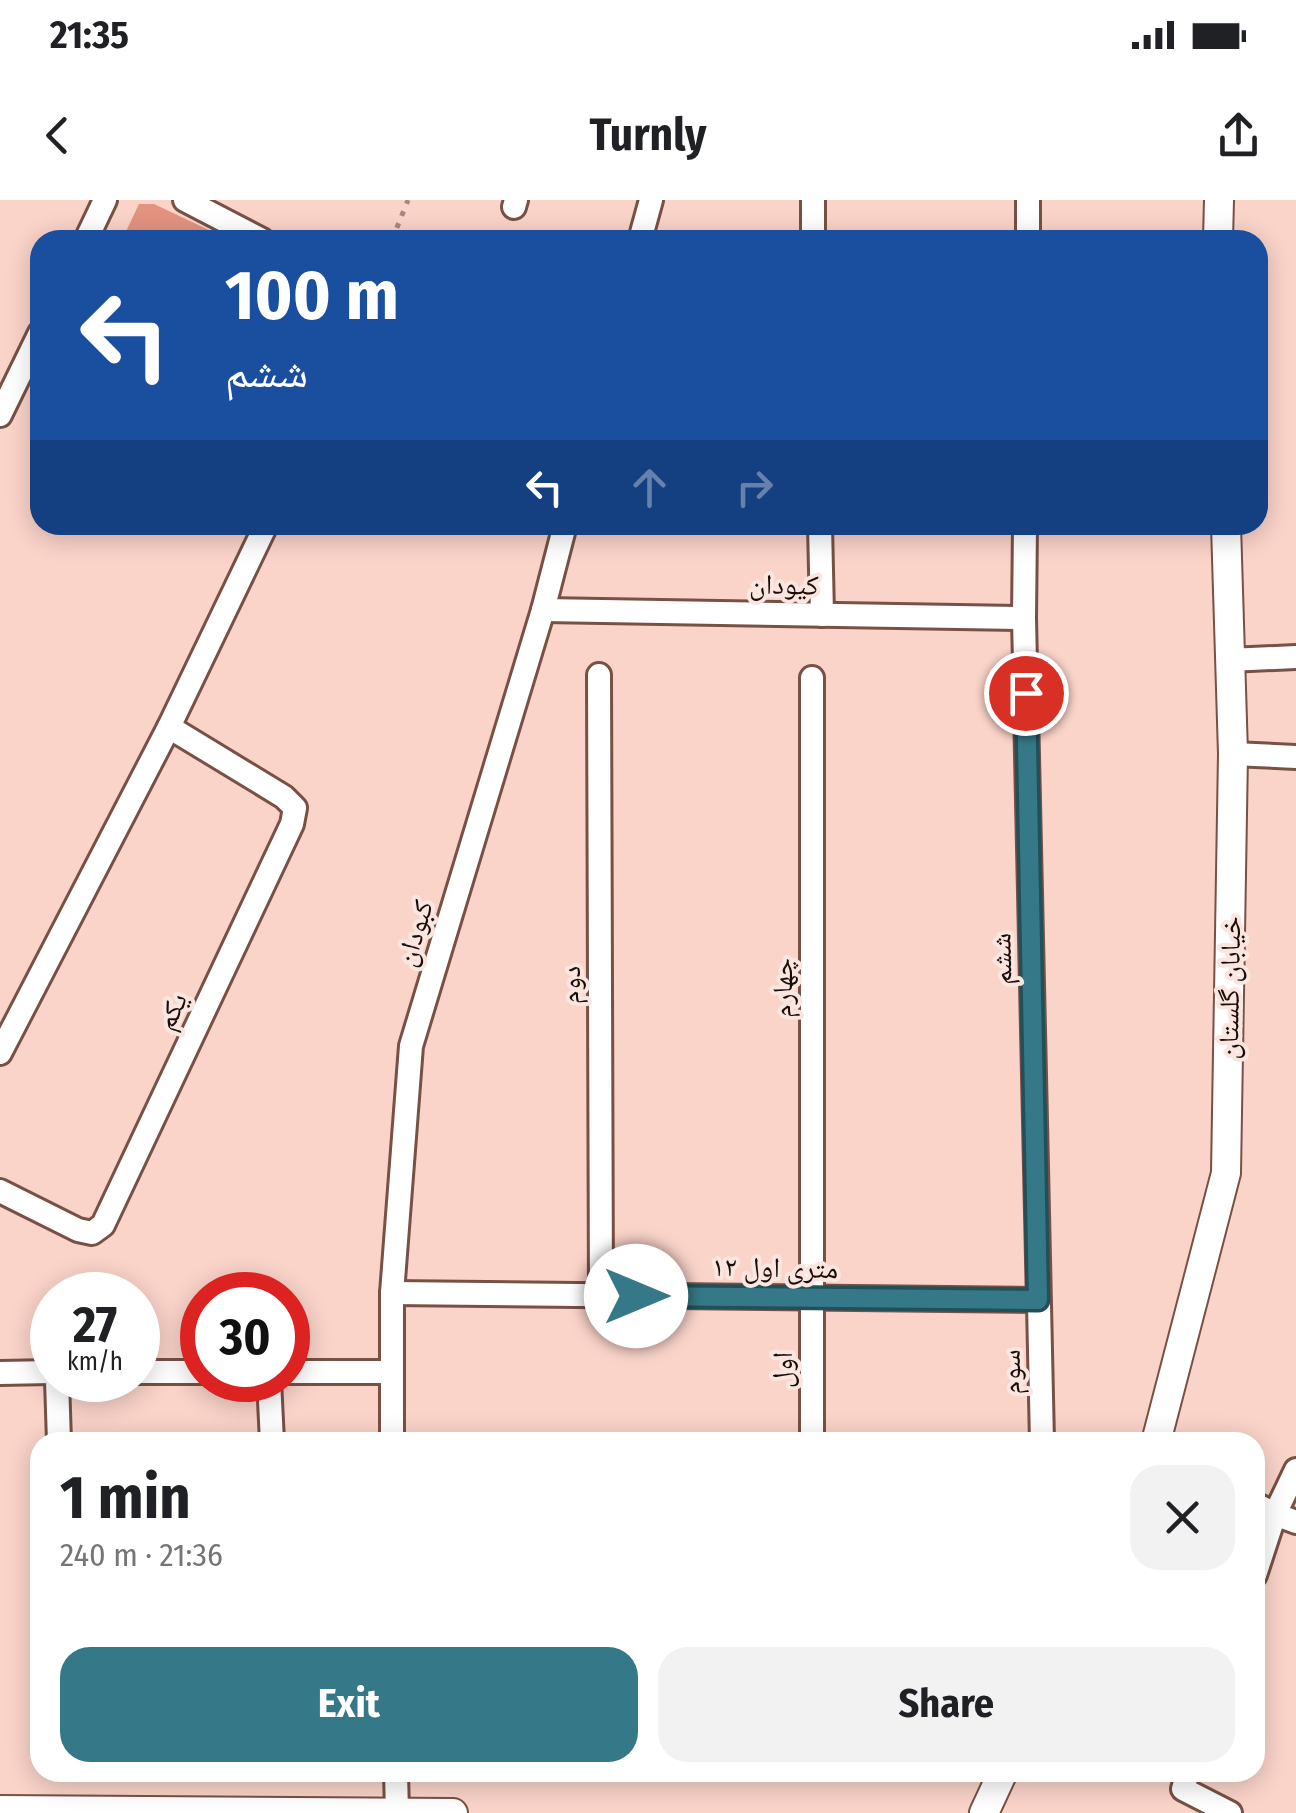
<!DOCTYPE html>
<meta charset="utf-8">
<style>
body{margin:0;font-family:"Fira Sans Condensed","Noto Naskh Arabic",sans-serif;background:#f2f2f2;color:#202124;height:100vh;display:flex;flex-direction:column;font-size:38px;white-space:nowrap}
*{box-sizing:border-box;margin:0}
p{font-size:32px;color:#757577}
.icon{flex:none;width:55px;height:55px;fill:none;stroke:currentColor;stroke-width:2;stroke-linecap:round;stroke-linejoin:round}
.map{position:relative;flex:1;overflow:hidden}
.drawer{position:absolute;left:30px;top:1232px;width:1235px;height:350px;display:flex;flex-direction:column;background:#fff;border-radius:30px;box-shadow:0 5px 25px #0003}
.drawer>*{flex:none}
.hud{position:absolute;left:30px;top:30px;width:1238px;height:305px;border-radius:30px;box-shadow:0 5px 25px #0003;background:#1a4fa0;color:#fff;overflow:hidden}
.speed{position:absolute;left:30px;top:1072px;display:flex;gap:20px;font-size:50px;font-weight:700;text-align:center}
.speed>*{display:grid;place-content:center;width:130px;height:130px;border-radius:50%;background:#fff;box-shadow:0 5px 25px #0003;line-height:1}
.speed small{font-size:25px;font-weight:400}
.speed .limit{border:15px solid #d22;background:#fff;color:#111}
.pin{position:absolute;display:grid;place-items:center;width:85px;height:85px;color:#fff;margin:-42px;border:5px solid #fff;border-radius:50%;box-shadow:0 2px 10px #0007}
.me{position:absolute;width:110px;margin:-55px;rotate:90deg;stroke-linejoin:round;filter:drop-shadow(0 0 8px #0008)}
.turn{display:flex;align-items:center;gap:35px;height:210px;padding:0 30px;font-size:45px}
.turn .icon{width:130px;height:130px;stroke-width:2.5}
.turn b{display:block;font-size:70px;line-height:85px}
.lanes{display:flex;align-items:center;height:95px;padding:0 30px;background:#0003;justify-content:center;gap:50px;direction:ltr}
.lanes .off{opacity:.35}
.round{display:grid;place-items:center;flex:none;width:105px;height:105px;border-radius:30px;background:#f2f2f2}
.headline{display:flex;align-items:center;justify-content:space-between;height:170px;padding:0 30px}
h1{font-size:60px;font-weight:700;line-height:75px}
.button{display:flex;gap:20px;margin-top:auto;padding:20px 30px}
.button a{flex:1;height:115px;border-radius:30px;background:#357988;color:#fff;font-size:40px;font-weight:700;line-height:115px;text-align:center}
.button a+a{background:#f2f2f2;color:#202124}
.status{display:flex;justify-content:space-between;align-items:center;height:70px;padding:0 50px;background:#fff;direction:ltr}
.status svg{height:28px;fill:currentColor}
header{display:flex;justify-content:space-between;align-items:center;height:130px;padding:0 30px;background:#fff;font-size:45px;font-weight:700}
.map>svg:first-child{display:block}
.green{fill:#e3937f}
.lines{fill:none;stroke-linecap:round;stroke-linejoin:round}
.minor-casing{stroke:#785045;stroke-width:28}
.tertiary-casing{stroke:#785045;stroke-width:32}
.path{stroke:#a78881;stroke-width:5;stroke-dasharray:5 8;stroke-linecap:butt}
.minor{stroke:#fff;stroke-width:22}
.tertiary{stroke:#fff;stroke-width:28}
.route-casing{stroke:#224f58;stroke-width:25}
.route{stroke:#357988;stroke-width:18}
.labels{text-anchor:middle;stroke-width:8;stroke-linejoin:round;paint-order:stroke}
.street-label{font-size:28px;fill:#1c0c08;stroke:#fae6e0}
</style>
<div class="status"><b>21:35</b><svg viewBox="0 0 49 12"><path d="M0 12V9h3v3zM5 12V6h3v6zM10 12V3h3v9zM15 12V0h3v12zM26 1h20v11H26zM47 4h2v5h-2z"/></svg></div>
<header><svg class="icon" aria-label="back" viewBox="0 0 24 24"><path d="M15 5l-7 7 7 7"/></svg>Turnly<svg class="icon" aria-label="share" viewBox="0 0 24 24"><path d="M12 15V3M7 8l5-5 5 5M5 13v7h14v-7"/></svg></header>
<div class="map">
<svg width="1296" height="1613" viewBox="0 0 1296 1613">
<rect width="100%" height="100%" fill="#fad3c9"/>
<path class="green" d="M139,4h15l76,36h-108z"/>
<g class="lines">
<defs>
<g id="minor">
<path d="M185,0l77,40"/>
<path d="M813,0v40"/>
<path d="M514,7l2,-7"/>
<path d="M86,40l19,-40"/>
<path d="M640,40l11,-40"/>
<path d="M1028,40v-40"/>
<path d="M0,215l40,-82"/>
<path d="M820,325l2,90"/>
<path d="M1025,325l-1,93 18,824"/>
<path d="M543,410l481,8"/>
<path d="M1229,460l67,-3"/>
<path d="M599,475l2,620"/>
<path d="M812,478v764"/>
<path d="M1233,554l63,3"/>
<path d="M0,853l169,-326 97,-202"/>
<path d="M0,991l78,39 14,3 11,-8 189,-401 3,-16 -11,-11 -115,-70"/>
<path d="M392,1093l646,7"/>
<path d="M138,1172h64"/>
<path d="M288,1172h103"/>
<path d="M0,1173l52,-1"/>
<path d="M57,1180l2,62"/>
<path d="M269,1180l3,62"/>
<path d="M392,1242v-149l19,-247 132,-436 22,-85"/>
<path d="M1255,1304l20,10 21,-44"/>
<path d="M1255,1375l20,-61 21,8"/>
<path d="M396,1572l1,41"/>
<path d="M1188,1572l-5,17 47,24"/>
</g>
<g id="tertiary">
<path d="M1218,40l1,-40"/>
<path d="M1156,1242l70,-269 7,-419 -7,-229"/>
<path d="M0,1610l453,3"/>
<path d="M984,1613l19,-41"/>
</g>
</defs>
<use href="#minor" class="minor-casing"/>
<use href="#tertiary" class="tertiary-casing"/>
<path class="path" d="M392,40l16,-40"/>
<use href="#minor" class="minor"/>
<use href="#tertiary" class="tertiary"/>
</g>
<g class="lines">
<defs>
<path id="route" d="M636,1096l402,4 -12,-607"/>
</defs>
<use href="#route" class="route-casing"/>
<use href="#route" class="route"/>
</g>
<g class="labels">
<g class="street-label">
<text transform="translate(784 384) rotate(1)" y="10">کیودان</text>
<text transform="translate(414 733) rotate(-73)" y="10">کبودان</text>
<text transform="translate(1001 759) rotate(-91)" y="10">ششم</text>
<text transform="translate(570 785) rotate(-90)" y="10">دوم</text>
<text transform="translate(782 788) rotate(-90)" y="10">چهارم</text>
<text transform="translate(1229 788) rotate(-89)" y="10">خیابان گلستان</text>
<text transform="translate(171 811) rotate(-65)" y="10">یکم</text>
<text transform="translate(775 1067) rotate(1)" y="10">۱۲ متری اول</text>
<text transform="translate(782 1170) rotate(-90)" y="10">اول</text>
<text transform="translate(1010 1172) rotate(-91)" y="10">سوم</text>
</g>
</g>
</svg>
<div class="speed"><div>27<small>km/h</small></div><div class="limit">30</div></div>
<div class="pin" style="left:1026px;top:493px;background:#d93025"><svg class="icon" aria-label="arrive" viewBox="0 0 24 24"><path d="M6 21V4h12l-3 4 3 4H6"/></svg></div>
<svg class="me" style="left:636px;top:1096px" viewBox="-20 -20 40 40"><circle r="19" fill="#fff"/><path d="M0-13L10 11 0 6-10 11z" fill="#357988"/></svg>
<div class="hud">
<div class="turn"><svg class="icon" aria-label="left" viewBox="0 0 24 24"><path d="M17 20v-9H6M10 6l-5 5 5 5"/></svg><div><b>100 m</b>ششم</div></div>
<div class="lanes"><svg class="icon" aria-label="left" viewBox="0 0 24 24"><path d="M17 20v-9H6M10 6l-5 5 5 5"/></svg><svg class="icon off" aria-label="ahead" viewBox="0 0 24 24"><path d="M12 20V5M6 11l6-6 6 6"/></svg><svg class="icon off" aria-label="right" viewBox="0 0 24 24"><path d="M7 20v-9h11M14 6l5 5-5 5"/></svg></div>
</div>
<section class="drawer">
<div class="headline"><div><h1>1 min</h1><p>240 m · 21:36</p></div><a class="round"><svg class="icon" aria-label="close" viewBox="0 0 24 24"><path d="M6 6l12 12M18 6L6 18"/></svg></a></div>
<div class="button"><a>Exit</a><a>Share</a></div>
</section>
</div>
